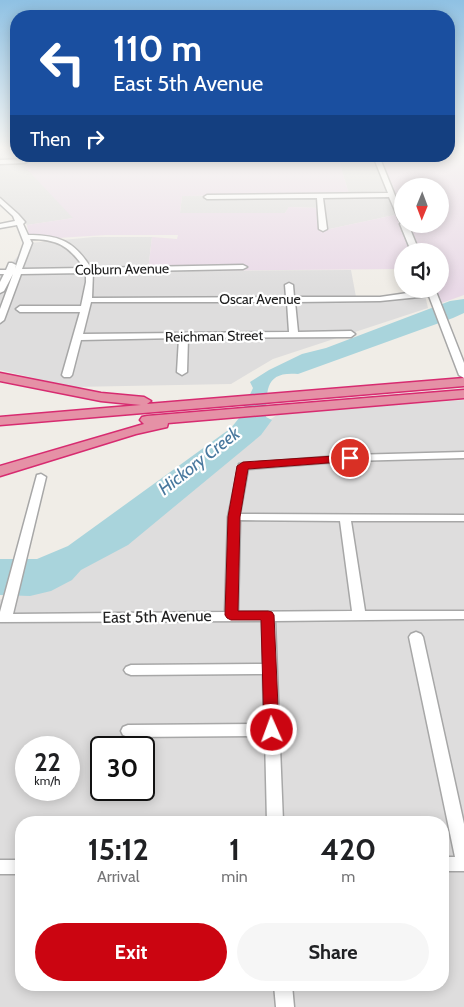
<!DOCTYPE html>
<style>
body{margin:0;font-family:Cabin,sans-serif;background:#f6f6f6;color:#202124;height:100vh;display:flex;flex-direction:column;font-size:19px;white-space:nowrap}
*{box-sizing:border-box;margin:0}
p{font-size:16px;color:#757577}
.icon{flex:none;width:28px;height:28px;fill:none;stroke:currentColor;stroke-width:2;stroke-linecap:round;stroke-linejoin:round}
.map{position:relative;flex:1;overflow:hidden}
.panel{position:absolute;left:15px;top:816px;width:434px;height:175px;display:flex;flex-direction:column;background:#fff;border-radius:20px;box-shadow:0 2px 12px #0003}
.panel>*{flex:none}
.hud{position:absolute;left:10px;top:10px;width:445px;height:152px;border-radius:20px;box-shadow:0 2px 12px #0003;background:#1a4fa0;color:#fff;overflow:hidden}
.needle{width:32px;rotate:181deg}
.tools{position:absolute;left:394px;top:178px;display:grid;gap:10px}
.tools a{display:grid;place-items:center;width:55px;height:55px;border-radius:50%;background:#fff;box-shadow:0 2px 12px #0003;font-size:25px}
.speed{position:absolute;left:15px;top:736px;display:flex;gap:10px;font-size:25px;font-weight:700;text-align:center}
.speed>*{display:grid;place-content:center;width:65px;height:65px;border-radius:50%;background:#fff;box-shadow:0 2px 12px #0003;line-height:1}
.speed small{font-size:12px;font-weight:400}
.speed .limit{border:2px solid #111;border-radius:8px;background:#fff;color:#111}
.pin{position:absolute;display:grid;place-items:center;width:42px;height:42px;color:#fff;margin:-21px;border:2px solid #fff;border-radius:50%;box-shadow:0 1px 5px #0007}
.me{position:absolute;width:55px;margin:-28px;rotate:358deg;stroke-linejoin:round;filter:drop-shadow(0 0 4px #0008)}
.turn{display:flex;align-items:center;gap:18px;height:105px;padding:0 20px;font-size:22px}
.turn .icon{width:65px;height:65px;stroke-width:2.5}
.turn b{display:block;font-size:35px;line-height:42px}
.then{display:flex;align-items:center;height:48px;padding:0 20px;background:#0003;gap:10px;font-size:19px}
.eta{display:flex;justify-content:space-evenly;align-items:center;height:85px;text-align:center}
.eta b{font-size:30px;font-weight:800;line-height:35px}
.primary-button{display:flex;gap:10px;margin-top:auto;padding:10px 20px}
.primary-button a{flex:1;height:58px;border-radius:30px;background:#cb0511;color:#fff;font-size:20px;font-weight:800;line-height:58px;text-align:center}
.primary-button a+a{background:#f6f6f6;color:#202124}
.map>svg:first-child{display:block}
.residential{fill:#dedddd;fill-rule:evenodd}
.commercial{fill:#f0d7d7}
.industrial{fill:#e9d9e7}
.water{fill:#a9d4dc}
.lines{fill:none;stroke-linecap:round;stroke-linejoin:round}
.minor-casing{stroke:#a7a7a7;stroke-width:3}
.highway-casing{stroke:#d72b70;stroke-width:3}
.minor{fill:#fff;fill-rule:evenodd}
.highway{fill:#e591a6;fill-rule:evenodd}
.route{fill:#cb0511;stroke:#84030b}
.labels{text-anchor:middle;stroke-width:4.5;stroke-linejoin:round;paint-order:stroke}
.far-street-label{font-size:14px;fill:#202020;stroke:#fff}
.street-label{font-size:16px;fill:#202020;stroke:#fff}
.water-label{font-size:18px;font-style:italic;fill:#48789e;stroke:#fff}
</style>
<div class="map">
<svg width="464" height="1007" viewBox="0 0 464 1007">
<rect width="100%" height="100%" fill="#f0ede7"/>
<g class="residential">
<path d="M0,149h16v7h299l1,6 -294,1 52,55 -47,7 -27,-25z"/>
<path d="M339,161h37l14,33h-41z"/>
<path d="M319,195l1,13 -31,-1 -4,6h-105l2,-17z"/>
<path d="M391,195l8,19 -74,16 -3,-33z"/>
<path d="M94,237h58l-4,34 203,-1 5,27 24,1 29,-7h15l4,17 -155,51 -42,25 -159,3 -72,-17v-100h5l25,-27z"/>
<path d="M464,400v607h-464v-407l280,-187zM26,748h43v42h-43zM101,748h43v42h-43zM21,822h421v163h-421z"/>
</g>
<path class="commercial" d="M315,156h60l1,5h-60z"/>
<g class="industrial">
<path d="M449,150h15v145l-25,9 -6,-15h7v-38h-22l-11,-27h33v-38h-38v28l-23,-58h70z"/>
<path d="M316,161h23l10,33 -167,2 -2,17h105l4,-6 31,1 5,22 74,-16 14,37h-11v18l-254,2 4,-34 25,2 1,-4h-73l-47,3 -29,-2 -2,-11 46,-7 -52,-55 295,-1z"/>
</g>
<path class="water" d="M464,299v14l-11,5 -155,56c-34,-3 -31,17 -32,43l6,3 -11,15 -133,110 -47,25 -9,10 -21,11 -21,5 -30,-1v-36h37l31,-13 163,-118 8,-10 14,-30 -3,-6 19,-12 33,-16 24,-6 124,-47z"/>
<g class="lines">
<defs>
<g id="minor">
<path d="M30,156h8l-13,7 -25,1v-4l24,-1z"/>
<path d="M373,156h6l23,57v9l-3,-2 -10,-23 -66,1 4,31 -4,2 -4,-2 -2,-31 -110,1 -3,-2 3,-2 181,-2z"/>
<path d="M0,198l18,16 7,8 -2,2 5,11c31,0 46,6 63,33l152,-3 4,2 -4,2 -150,3 -1,26 194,-1 -1,-12 4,-2 4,2 1,12h86l55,-8 29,74v15l-5,-3 -30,-79 -49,5 -85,1 3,30 53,-1 4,3 -4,3 -163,1 -1,34 -5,3 -5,-3 2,-34 -98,2 -9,35 -2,2h-6l-2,-2 18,-63h-60l-4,-3 4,-3h61l5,-24v-9l-65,1 -17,46 -4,3v-14l13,-35 -9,17 -4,2v-11l4,-8h-4v-4h6l3,-7h3l4,2 -1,4 9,-26 -7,-18 -17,3v-4l15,-3 -2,-5 -13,-12zM30,239c26,0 39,6 54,29l-62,1 10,-26zM91,302h196l2,30 -206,2z"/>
<path d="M402,222v2h6l11,27h-8l-11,-27z"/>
<path d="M464,452v6l-114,3 -102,8 -8,45 224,1v6h-113l14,90h99v8l-189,2 8,201h-16l-2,-86 -137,1 -5,-2 -2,-4 2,-4 5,-2 136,-1 -1,-50 -132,1 -5,-2 -2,-3 2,-3 5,-2 132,-1 -1,-43 -262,1v-10l37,-137 4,-1 5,3 -33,137 212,-2 3,-95 11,-53 111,-9zM240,520l100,1 12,90 -114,1z"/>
<path d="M416,632l5,2 2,3 41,187v47h-22v-14h13l-46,-220 2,-3z"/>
<rect x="0" y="860" width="21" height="14"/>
<path d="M274,985h18l2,22h-18z"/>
</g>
<g id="highway">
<path d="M0,373l101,20 43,4 7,4 -4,3 317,-26v8l-464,39v-8l141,-12 -40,-4 -101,-20z"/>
<path d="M464,390v8l-296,25 -1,4 -31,7 -136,42v-10l144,-42 -4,-4 2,-3 5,-1z"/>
</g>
</defs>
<use href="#minor" class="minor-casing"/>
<use href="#highway" class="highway-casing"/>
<use href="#minor" class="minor"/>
<use href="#highway" class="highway"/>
</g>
<linearGradient id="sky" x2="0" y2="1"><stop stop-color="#8fc1e3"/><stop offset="0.51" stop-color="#f8f7f4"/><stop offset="1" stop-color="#f8f7f4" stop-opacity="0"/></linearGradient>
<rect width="464" height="290" fill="url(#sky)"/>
<path class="route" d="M350,455l5,3 -1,3 -106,8 -8,48 -2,94h30l4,1 2,3 5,115 -2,4 -5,2 -6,-2 -2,-4 -3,-110h-30l-4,-2 -2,-3 3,-98 9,-51 6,-4z"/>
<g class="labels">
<g class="far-street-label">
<text transform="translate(122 269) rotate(-1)" y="5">Colburn Avenue</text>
<text x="260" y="304">Oscar Avenue</text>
<text transform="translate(214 336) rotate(-1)" y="5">Reichman Street</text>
</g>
<g class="street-label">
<text transform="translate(157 616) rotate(-1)" y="6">East 5th Avenue</text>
</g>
<g class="water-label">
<text transform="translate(199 461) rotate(-38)" y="6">Hickory Creek</text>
</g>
</g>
</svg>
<div class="tools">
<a><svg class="needle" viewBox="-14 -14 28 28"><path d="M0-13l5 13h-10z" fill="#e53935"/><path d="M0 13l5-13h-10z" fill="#757577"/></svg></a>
<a><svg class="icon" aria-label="sound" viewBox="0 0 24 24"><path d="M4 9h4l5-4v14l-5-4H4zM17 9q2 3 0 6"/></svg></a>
</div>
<div class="speed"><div>22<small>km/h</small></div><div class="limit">30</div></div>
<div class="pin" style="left:350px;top:458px;background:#d93025"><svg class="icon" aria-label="arrive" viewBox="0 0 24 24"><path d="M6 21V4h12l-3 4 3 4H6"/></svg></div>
<svg class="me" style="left:272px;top:730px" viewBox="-20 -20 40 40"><circle r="17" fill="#cb0511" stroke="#fff" stroke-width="3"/><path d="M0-11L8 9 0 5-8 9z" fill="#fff"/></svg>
<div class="hud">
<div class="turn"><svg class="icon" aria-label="left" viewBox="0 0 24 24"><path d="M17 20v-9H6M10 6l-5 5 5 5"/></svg><div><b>110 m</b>East 5th Avenue</div></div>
<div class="then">Then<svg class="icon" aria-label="right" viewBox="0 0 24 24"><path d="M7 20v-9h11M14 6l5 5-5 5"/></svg></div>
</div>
<section class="panel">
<div class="eta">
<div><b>15:12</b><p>Arrival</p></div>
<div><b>1</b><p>min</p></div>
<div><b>420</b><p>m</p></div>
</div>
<div class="primary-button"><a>Exit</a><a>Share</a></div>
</section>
</div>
